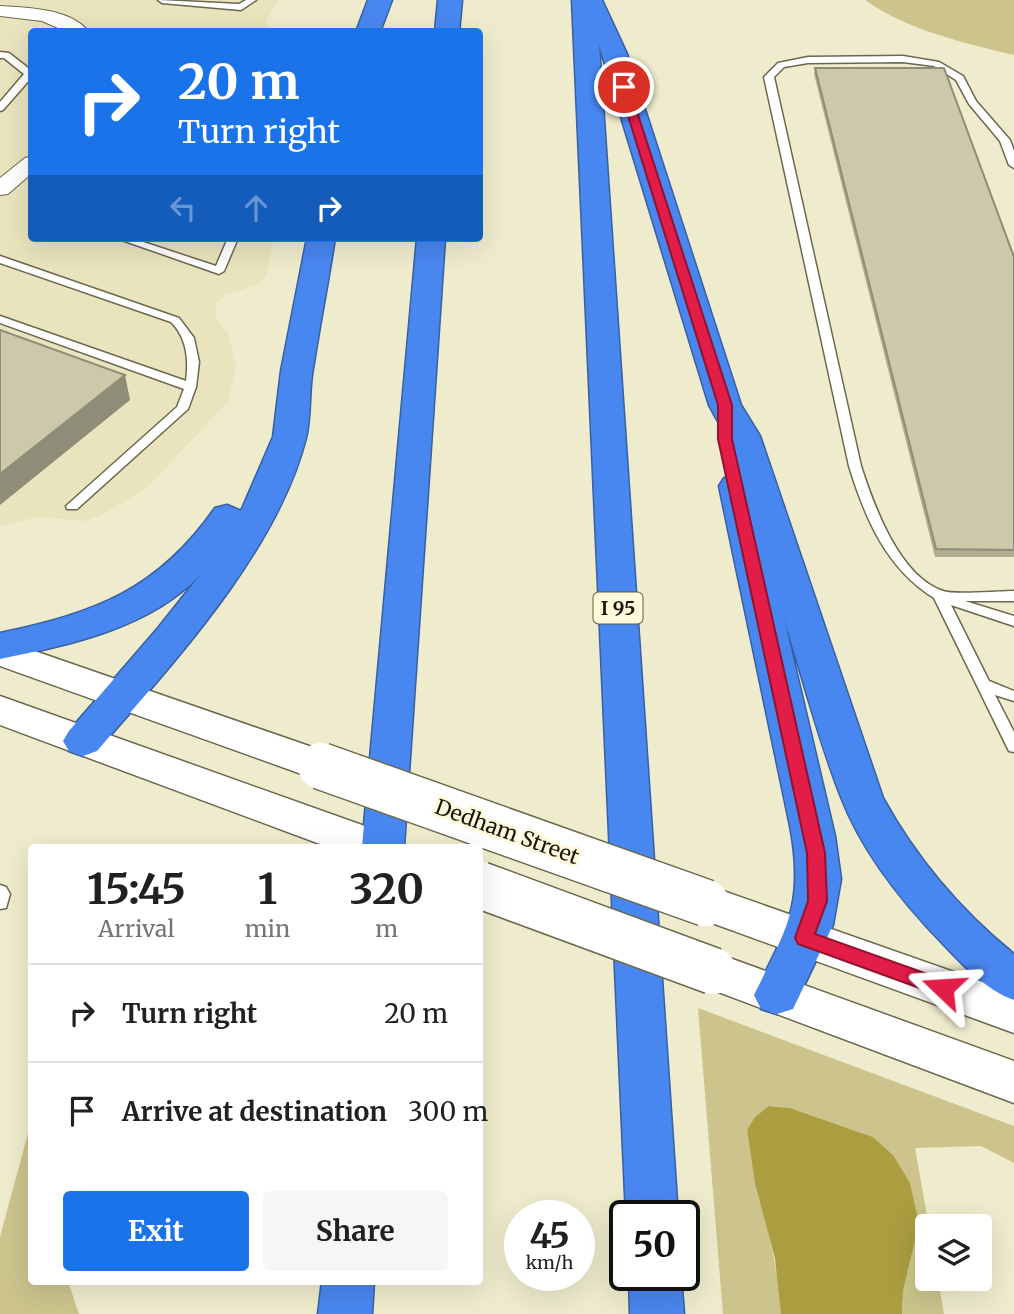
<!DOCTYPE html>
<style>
body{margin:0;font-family:Merriweather,serif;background:#f6f6f6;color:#202124;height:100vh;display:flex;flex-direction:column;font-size:26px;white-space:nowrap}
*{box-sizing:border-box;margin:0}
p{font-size:23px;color:#757577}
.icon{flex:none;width:38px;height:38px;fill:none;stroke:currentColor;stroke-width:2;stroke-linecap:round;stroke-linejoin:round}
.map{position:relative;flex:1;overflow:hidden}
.panel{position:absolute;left:28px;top:844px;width:455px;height:441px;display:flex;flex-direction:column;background:#fff;border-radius:7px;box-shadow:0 7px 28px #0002}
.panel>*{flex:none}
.banner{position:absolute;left:28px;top:28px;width:455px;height:214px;border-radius:7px;box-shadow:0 7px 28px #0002;background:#1a73e8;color:#fff;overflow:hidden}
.tools{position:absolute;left:915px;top:1214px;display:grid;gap:14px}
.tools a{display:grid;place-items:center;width:77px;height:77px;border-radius:7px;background:#fff;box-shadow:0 7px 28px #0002;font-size:35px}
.speed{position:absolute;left:504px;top:1200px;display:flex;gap:14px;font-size:35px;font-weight:700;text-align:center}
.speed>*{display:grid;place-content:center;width:91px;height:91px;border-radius:50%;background:#fff;box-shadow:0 7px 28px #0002;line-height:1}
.speed small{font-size:18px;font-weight:400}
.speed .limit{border:4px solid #111;border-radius:10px;background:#fff;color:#111}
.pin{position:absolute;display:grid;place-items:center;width:60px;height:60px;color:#fff;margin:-30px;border:4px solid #fff;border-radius:50%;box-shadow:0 2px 7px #0007}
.me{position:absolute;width:77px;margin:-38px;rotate:290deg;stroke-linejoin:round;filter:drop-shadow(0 0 5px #0008)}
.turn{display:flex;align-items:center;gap:24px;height:147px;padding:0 35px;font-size:32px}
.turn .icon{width:91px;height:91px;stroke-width:2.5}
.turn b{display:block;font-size:49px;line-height:60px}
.lanes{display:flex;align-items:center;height:66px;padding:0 35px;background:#0003;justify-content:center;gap:35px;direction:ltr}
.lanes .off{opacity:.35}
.eta{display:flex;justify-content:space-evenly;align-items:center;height:119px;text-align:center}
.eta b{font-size:42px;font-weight:700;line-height:49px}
.button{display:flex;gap:14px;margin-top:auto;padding:14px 35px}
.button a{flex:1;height:80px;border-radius:7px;background:#1a73e8;color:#fff;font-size:28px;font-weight:700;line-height:80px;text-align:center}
.button a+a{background:#f6f6f6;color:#202124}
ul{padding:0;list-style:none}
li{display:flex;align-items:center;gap:21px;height:98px;padding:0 35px;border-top:2px solid #e0e0e0}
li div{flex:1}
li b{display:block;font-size:26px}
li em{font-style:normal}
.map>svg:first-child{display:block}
.built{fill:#e9e4bd}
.green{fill:#ccc48c}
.water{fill:#ab9e40}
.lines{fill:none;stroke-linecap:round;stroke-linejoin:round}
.service-casing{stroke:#6b684d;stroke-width:3}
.minor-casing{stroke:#6b684d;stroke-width:2}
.secondary-casing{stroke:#6b684d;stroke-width:3}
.motorway-casing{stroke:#3860a0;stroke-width:3}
.service{fill:#fff;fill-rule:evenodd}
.minor{fill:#fff;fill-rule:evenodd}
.secondary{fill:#fff;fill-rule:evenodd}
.motorway{fill:#4987f0;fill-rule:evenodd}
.secondary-bridge-casing{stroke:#6b684d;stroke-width:49;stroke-linecap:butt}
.secondary-bridge{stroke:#fff;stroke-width:46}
.wall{fill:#afac92}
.shaded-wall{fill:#8f8c77}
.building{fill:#ccc8aa;stroke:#8f8c77;stroke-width:2}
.route{fill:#e11d48;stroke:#92132f;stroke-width:2}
.labels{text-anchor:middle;stroke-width:6;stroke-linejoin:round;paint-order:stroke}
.shield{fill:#fdf9da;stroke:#5d5b4a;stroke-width:2}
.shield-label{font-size:19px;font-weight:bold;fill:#19170c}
.street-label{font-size:21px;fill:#19170c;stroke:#fdf9da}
</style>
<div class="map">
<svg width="1014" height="1314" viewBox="0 0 1014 1314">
<rect width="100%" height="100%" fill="#efeccd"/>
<path class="built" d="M0,0h280l-9,10 -5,12 9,9 -243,1v206h241l-6,37 -7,9 -35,11 -9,8v15l12,15 8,33 -8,36 -83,87 -42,25 -17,7 -48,-4 -38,9z"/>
<g class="green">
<path d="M865,0h149v55c-50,-12 -107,-25 -149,-55z"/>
<path d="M698,1008l316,118v37l-33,-17 -66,2 14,79 -1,52h10l6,35h-42l1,-23 16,-67 -26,-69 -20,-18 -83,-29 -20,-2 -23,24c8,62 31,122 34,184h-58z"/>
<path d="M31,1122l1,159h36l11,33h-79v-77z"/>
</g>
<path class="water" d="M769,1106l21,2 83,29 20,18 17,28 9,41 -16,67 -1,23h-121l-6,-55 -20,-76 -8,-53 8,-13z"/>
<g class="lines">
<defs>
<g id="service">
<path d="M158,0l81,4 7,-4h10l-15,10 -79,-7z"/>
<path d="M0,52l9,1 23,18v6l-29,33 -3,1v-9l24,-28 -20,-16h-4z"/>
<path d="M903,56l36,6 24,14 13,25 34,39 4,11v17l-5,-3 -9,-24 -31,-37 -13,-24 -22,-14 -31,-4 -95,1 -24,4 -10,10 87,389c13,40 38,110 82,125 11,4 57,0 71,0v10h-49l49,15v10l-63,-21 38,76 25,10v10l-19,-6 19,37v20l-5,-1 -2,-4 -73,-149c-48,-30 -69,-80 -85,-132l-85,-389 14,-14 30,-6z"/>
<path d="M116,238h15l85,28 12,-28h10l-14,33 -5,3z"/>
<path d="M0,256l179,62 15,20 5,24 -3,25 -8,22 -111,100h-10l-1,-3 111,-99 7,-18 -184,-66v-7l186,65c3,-21 1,-43 -15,-59l-171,-59z"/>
<path d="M0,885l6,2 4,7 -4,14 -6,1z"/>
</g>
<g id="minor">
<path d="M0,6c28,2 70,2 89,26h-22l-25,-11 -42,-5z"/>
<path d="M32,156v17l-24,21 -8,1v-17l25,-20z"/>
</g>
<g id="secondary">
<path d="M0,639l335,116 7,11 -7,11 -14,4 -321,-115z"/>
<path d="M0,696l390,139 6,12h-68l-328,-122z"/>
<path d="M706,885l308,108v40l-324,-118 -6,-12 6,-12z"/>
<path d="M713,952l301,109v42l-317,-119 -7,-13 7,-13z"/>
</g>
<g id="motorway">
<path d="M368,0h24l-12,32h-24z"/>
<path d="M438,0h24l-3,32h-24z"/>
<path d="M572,0h30l25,54 114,351 19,31 123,362c33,60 78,113 131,156v46c-28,-10 -50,-34 -70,-55 -41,-42 -82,-93 -103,-148 -23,-58 -38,-119 -57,-178l51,217 6,43 -8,46 -40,84 -16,5 -16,-5 -7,-14c33,-67 51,-92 36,-169l-71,-340 5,-8 15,-2 -13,-40 -17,-31 -110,-360 79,1171h-52z"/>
<path d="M307,238h28c-7,46 -16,91 -23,137 -3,21 -1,43 -6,63 -29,114 -134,226 -209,313l-14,5 -14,-5 -6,-10 6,-10 89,-103 43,-54c-50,54 -132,71 -201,85v-26c95,-20 158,-43 215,-125l12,-3 14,6 32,-74 8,-66z"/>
<path d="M417,238h28l-41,609h-42z"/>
<path d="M629,1276h52l3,38h-54z"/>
<path d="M322,1281h52l-2,33h-54z"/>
</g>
</defs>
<use href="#service" class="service-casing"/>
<use href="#minor" class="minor-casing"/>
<use href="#secondary" class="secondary-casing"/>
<use href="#motorway" class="motorway-casing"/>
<use href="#service" class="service"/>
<use href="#minor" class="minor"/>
<use href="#secondary" class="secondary"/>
<use href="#motorway" class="motorway"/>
<defs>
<g id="secondary-bridge">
<path d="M321,766l385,137"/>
<path d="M480,885l233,86"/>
</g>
</defs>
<use href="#secondary-bridge" class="secondary-bridge-casing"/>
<use href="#secondary-bridge" class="secondary-bridge"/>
</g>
<path class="wall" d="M815,68l199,189v300h-79l-121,-483z"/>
<path class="shaded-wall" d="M125,375l5,25 -130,105v-31z"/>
<g class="building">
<path d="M815,68h129l70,189v293l-78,-1z"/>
<path d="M0,330l125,45 -125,99z"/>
</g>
<path class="route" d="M624,84l5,3 103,318v34l93,414 2,48 -12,33 135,48 3,6 -3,6 -7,2 -7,-2 -138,-50 -3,-6 13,-37 -1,-48 -89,-414v-34l-99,-318z"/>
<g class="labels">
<rect class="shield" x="593.5" y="592.5" width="49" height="31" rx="5"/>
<g class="shield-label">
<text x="618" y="615">I 95</text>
</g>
<g class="street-label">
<text transform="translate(507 832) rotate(20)" y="7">Dedham Street</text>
</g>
</g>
</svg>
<div class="tools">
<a><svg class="icon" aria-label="layers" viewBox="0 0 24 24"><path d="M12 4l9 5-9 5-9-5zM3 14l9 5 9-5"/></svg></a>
</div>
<div class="speed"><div>45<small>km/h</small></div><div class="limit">50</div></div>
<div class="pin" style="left:624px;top:87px;background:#d93025"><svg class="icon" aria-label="arrive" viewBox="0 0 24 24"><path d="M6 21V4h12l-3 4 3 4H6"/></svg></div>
<svg class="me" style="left:943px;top:988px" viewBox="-20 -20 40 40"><path d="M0-17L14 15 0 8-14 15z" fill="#e11d48" stroke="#fff" stroke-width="4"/></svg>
<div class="banner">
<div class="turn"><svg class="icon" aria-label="right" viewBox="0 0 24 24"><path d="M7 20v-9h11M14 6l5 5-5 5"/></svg><div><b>20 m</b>Turn right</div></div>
<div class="lanes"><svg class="icon off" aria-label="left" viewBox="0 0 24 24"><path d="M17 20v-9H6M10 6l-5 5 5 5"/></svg><svg class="icon off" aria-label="ahead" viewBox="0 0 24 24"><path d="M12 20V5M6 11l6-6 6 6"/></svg><svg class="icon" aria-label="right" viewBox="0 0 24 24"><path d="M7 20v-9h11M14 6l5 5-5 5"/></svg></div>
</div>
<section class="panel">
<div class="eta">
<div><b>15:45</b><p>Arrival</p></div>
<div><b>1</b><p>min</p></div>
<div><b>320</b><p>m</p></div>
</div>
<ul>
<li><svg class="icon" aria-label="right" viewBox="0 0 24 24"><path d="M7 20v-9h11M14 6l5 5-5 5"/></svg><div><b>Turn right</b></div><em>20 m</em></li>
<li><svg class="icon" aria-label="arrive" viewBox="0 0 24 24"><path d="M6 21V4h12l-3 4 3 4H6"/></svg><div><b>Arrive at destination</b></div><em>300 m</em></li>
</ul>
<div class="button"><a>Exit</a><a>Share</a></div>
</section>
</div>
